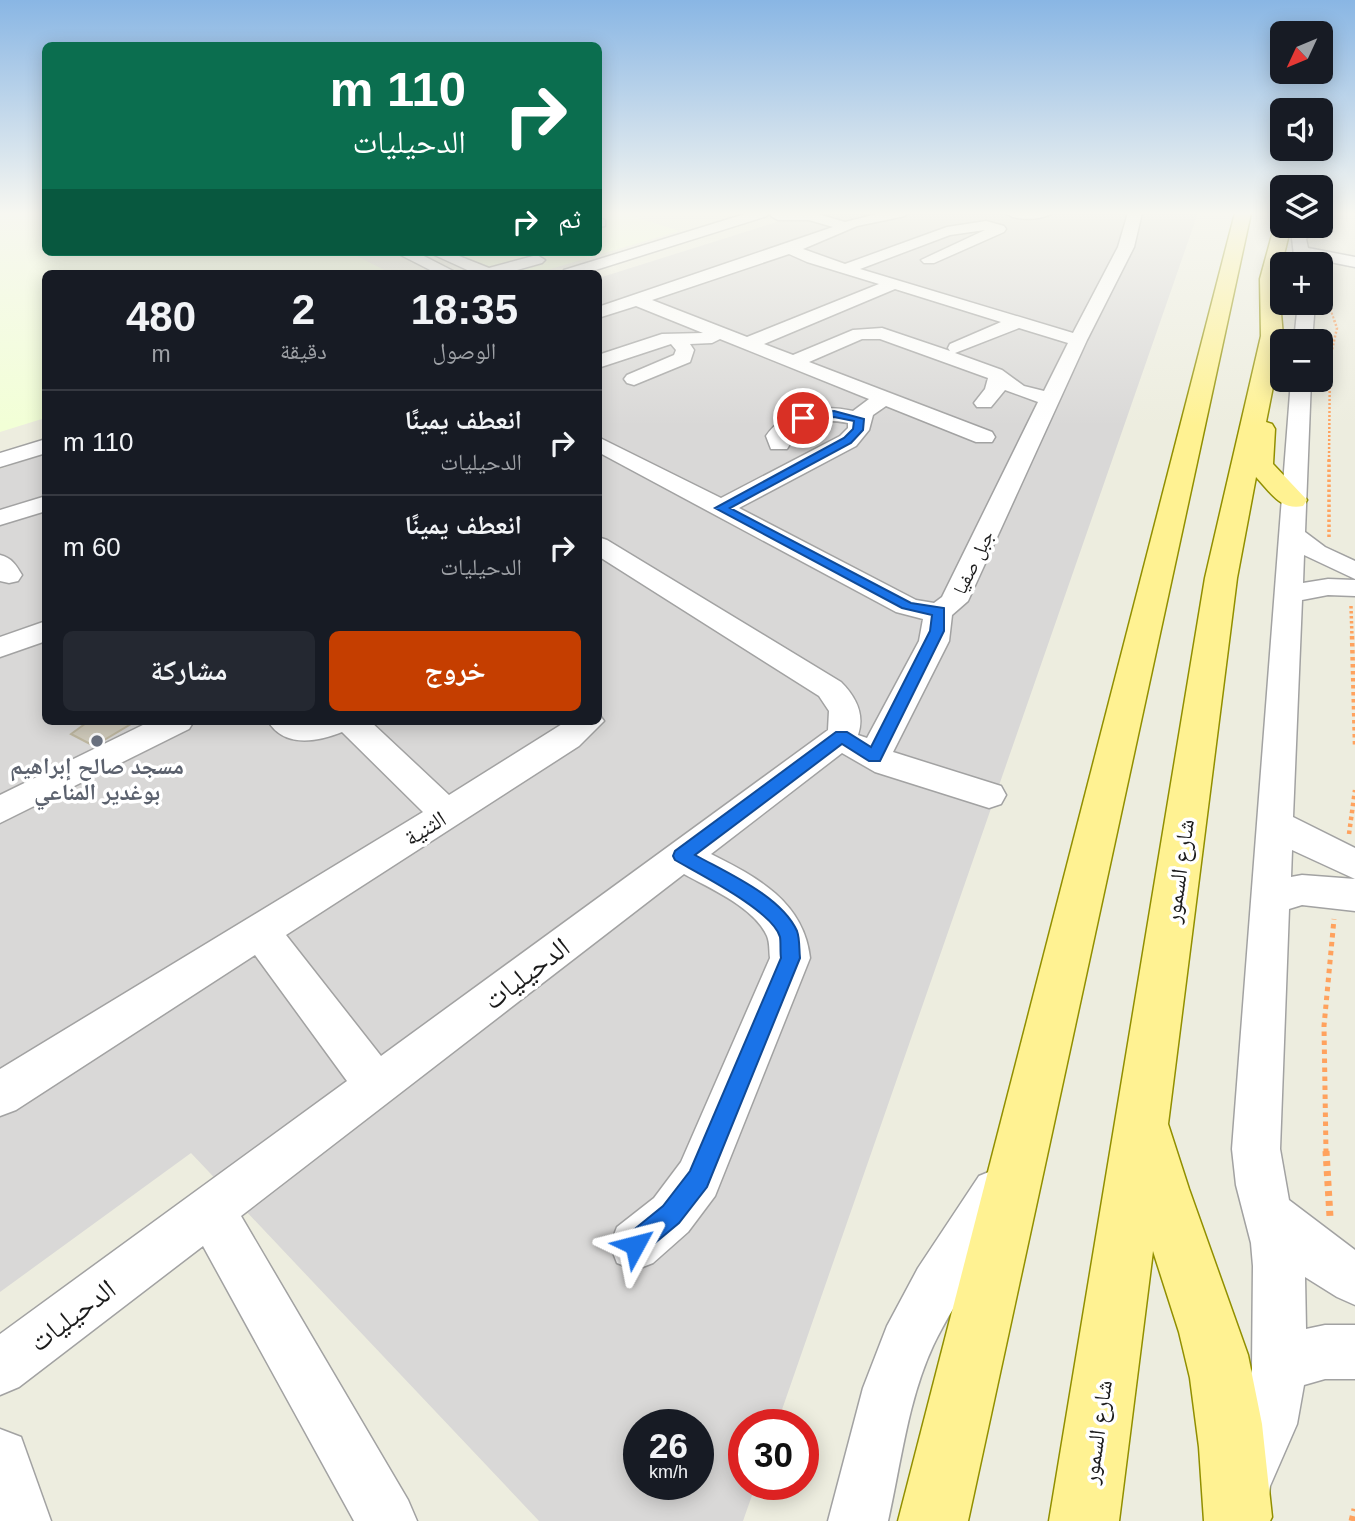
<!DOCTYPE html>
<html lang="ar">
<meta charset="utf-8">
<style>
body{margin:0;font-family:Helvetica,"Noto Naskh Arabic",sans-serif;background:#242831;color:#f1f3f6;direction:rtl;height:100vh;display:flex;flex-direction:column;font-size:26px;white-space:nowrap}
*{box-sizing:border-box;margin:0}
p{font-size:23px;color:#9ea1a6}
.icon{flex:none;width:38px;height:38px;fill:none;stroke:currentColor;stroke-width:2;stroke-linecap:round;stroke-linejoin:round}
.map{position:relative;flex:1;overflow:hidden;direction:ltr}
.side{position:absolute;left:42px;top:270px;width:560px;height:455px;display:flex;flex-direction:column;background:#171b24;border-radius:10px;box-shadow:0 4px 18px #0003;direction:rtl}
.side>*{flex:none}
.banner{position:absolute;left:42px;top:42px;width:560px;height:214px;border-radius:10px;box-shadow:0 4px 18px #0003;direction:rtl;background:#0b6e4f;color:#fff;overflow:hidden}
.needle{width:46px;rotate:226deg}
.buttons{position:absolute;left:1270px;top:21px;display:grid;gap:14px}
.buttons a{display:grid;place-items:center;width:63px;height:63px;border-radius:10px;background:#171b24;box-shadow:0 4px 18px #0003;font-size:35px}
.speed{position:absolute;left:623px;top:1409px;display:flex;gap:14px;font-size:35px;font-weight:700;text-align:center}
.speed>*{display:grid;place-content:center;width:91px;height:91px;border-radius:50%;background:#171b24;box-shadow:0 4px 18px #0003;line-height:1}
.speed small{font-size:18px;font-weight:400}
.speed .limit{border:10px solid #d22;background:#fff;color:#111}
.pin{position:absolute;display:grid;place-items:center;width:60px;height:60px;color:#fff;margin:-30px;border:4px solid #fff;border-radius:50%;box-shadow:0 2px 7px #0007}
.me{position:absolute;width:77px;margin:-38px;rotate:52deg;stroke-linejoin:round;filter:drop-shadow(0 0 5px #0008)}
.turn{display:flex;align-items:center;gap:24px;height:147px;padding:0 21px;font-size:32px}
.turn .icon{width:91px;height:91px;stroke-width:2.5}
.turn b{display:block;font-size:49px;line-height:60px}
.then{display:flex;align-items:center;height:66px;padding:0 21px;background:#0003;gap:14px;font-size:26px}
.eta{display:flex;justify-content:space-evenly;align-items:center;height:119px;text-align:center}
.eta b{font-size:42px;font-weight:700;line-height:49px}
.action{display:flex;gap:14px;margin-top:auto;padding:14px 21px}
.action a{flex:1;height:80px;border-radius:10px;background:#c53e00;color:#fff;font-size:28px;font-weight:700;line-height:80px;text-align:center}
.action a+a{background:#242831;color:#f1f3f6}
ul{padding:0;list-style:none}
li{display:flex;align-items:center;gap:21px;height:105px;padding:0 21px;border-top:2px solid #363941}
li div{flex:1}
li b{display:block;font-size:26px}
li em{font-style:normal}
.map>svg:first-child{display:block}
.residential{fill:#d9d8d7;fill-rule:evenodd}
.education{fill:#f2ffd6}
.building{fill:#d0cbbc;stroke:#bfb8a1;stroke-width:2}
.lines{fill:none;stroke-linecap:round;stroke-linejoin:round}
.minor-casing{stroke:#a2a2a2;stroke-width:3}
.major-casing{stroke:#918f00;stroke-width:3}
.path-far5{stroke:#ffa25e;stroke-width:2;stroke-dasharray:2 2;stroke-linecap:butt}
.path-far4{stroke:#ffa25e;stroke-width:2.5;stroke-dasharray:2 2;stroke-linecap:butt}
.path-far3{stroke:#ffa25e;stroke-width:3.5;stroke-dasharray:2.5 2.5;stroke-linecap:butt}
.path-far2{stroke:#ffa25e;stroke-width:4.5;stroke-dasharray:3.5 3.5;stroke-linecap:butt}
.path-far1{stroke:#ffa25e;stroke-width:5;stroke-dasharray:4.5 4.5;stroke-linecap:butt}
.path{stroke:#ffa25e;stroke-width:7;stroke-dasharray:5 5;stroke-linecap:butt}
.minor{fill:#fff;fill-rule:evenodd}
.major{fill:#fff292;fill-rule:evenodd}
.route{fill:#1a73e8;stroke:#114b97;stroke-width:2}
.worship-dot{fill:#6b7280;stroke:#fff;stroke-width:2.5}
.labels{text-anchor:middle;stroke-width:7;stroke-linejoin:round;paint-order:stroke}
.far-street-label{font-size:19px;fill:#1b1b1b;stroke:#fff}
.worship-label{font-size:23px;font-weight:bold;fill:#5b616d;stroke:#fff}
.street-label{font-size:23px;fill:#1b1b1b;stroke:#fff}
.near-street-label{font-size:28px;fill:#1b1b1b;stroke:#fff}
</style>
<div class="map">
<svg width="1355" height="1521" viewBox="0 0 1355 1521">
<rect width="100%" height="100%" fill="#ededdf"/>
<path class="residential" d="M805,213h393l-421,1211h-33v60h12l-13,37h-204l-348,-368 -191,139v-823l45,-15 1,267h552l1,-443zM639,1424h59v60h-59z"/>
<g class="education">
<path d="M0,213h45l1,39h303l41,21h-344l-1,145 -45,14z"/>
<path d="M599,213h41l-8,3 47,15 -142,42h-55l-50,-21h166z"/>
</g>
<path class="building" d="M89,721h47l-42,25 -23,-12z"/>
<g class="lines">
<defs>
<g id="minor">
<path d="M748,213h21l-2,3 -181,57h-24l2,-3z"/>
<path d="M773,213h41l31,9 36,-9h26l-2,3 -48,10 -54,23 42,15 102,-37 39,-6 18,5 2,3 -2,3 -70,31h-10l-3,-3 64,-30 -35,5 -90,34 213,64 45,-86 10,-34h14l-8,34 -47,93 -119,261 -16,14 -3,26 -56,111 108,34 5,9 -5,9 -12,4 -114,-36 -33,-19 -131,101c46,23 93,48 99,104l-95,238 -27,36 -35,31 -18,7 -18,-7 -7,-18 7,-18 37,-29 27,-36 89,-204c-1,-7 0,-15 -3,-22 -13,-29 -56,-47 -83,-62l-443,342 167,284 9,21h-63l-151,-275 -184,141 -19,8v-61l347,-253 -92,-126 -239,155 -16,6v-47l423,-257 -81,-80c-25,10 -58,16 -74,-11h102l79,74 118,-74h31v-8l6,8 -25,25 -293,189 95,121 447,-326 1,-19 -10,-15 -221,-140v-19l9,3 234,142c15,15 24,32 17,53l9,3 52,-97 4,-22 -27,-7 -298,-160v-15l123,61 119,-62 8,-8v-5c-21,-4 -45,-4 -60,14l2,7 -3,5h-16l-5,-13c19,-28 56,-32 87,-25l16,-12 -149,-60 -8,4 -22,1 4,6 -4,12 -56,23 -7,-2 -3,-4 3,-4 47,-20 2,-5 -5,-6 -73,24v-13l64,-21 41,-1 -67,-27 -38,12v-11l235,-80 -24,-7h-31l-7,-4zM789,254l18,8 72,22 -132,53 -95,-37zM895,289l106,33 -51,22 -2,4 2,3 -68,-23 -29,2 -60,25 -29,-11zM1019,328l49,15 -24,48 -20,-5 -22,-16 -47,-17zM862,339h18l108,39 -3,11 -11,14 3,4h14l14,-17 33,12 -96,195 -8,6 -18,-3 -177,-92 117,-62 13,-16 4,-15 13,-9 90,36h16l3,-5 -3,-5 -183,-70z"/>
<path d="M1052,213c-9,7 -36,8 -45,1z"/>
<path d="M598,218l7,2v6l-7,1z"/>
<path d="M1302,226h15l-11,13 2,9 47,9v10l-45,-9 1,6h-16l-3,-26z"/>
<path d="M395,252h21l41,21h-21z"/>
<path d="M428,252h21l40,16 48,-13 8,5 -3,3 -36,10h-32z"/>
<path d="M1298,303h17l-3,38h-18z"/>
<path d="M1291,380h20l-6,152 20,15 30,14v18l-51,-24 -1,28 25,-4 27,1v16l-27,-1 -26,5 -9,217 62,31v31l-63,-29 -1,27 11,-2 53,4v32l-53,-6 -13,4 -9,240 9,51 66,50v55l-18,-8 -32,-20 1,52 19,-4h30v54h-30l-21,6 -7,39 -27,62 -4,35h-60l6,-37 30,-65 10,-50 1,-103 -2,-23 -15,-58 -4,-36z"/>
<path d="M46,439v14l-46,14v-14z"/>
<path d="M46,496v15l-46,14v-15z"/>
<path d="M0,555c12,3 16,10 22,20l-4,6 -9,2 -9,-2z"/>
<path d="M46,621v20l-46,16v-20z"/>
<path d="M151,721h43l-5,8 -189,94v-28z"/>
<path d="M996,1169l17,7 7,17c-22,54 -62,100 -87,153 -25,54 -32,117 -45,175h-60l35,-133 24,-62 31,-58 61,-92z"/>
<path d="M0,1429l21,8 30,84h-51z"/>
</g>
<g id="major">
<path d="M1235,213h16l-283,1308h-70z"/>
<path d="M1283,219v7h8l-13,53 5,57 -17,86 6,2 3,5 -2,35 34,36 -4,6c-22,5 -33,-14 -47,-29l-19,101 -69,546 21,65 59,166 14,69 10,93 -2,4h-66l-5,-74 -9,-69 -11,-46 -26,-81 -34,270h-70l156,-943 56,-242 -1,-57 15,-55z"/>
</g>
</defs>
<use href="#minor" class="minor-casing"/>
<use href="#major" class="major-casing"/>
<path class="path-far5" d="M1327,273l4,38 4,11"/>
<path class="path-far4" d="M1329,461l1,-102 7,-31 -3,-8"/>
<g class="path-far3">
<path d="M1329,537v-78"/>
<path d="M1351,606l1,31"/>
</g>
<g class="path-far2">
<path d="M1352,636l3,109"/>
<path d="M1349,834l6,-44"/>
</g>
<path class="path-far1" d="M1326,1153l-2,-127 10,-107"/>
<g class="path">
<path d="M1326,1151l4,66"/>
<path d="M1352,1521l3,-12"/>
</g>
<use href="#minor" class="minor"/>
<use href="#major" class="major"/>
</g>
<linearGradient id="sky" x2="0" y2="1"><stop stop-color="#89b6e4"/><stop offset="0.5" stop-color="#f7f7f1"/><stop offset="1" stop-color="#f7f7f1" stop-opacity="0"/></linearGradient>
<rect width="1355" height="426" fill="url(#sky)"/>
<path class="route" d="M834,411l30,8 -1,11 -12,13 -121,65 181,95 33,5v23l-64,130h-11l-27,-17 -147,111c32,18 86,41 102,76 3,8 2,19 3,27l-93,229 -28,36 -36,30 -8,4 -9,-4 -3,-8 3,-9 37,-30 27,-35 91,-213c-1,-6 0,-15 -1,-21 -7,-26 -81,-63 -105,-77l-2,-4 2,-5 161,-119h11l24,15 59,-116 2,-16 -30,-7 -187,-100 129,-70 9,-9 1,-8 -20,-4 -31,4 -5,-3z"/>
<circle class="worship-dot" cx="97" cy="741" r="7"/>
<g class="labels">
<g class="far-street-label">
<text transform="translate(973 562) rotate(-64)" y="7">جبل صفيا</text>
</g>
<g class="worship-label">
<text x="97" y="774">مسجد صالح إبراهيم<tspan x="97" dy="26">بوغدير المناعي</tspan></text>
</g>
<g class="street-label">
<text transform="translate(425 828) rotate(-32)" y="8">الثنية</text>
<text transform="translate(1179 871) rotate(-82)" y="8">شارع السمور</text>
<text transform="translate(1097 1432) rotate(-82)" y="8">شارع السمور</text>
</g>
<g class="near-street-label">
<text transform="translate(526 973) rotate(-37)" y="10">الدحيليات</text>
<text transform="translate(72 1315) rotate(-37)" y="10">الدحيليات</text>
</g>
</g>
</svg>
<div class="buttons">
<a><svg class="needle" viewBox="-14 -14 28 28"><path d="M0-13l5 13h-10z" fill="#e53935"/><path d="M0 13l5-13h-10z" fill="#9ea1a6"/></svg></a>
<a><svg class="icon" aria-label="sound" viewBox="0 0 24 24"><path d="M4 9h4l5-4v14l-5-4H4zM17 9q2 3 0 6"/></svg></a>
<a><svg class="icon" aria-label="layers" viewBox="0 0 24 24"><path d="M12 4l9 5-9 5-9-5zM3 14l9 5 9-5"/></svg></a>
<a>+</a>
<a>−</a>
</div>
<div class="speed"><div>26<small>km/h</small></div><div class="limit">30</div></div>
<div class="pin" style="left:803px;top:418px;background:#d93025"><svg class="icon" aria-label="arrive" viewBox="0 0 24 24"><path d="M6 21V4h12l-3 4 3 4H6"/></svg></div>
<svg class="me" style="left:635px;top:1245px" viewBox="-20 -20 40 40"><path d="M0-17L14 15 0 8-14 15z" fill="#1a73e8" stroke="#fff" stroke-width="4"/></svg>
<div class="banner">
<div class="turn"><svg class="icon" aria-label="right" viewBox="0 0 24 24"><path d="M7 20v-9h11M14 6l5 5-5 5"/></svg><div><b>110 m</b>الدحيليات</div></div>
<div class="then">ثم<svg class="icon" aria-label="right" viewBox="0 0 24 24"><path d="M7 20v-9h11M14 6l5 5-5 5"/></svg></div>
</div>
<section class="side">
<div class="eta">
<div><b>18:35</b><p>الوصول</p></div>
<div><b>2</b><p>دقيقة</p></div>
<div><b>480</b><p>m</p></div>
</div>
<ul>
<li><svg class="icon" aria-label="right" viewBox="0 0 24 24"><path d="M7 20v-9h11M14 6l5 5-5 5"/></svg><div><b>انعطف يمينًا</b><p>الدحيليات</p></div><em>110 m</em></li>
<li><svg class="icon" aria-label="right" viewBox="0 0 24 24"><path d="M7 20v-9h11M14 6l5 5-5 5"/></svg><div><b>انعطف يمينًا</b><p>الدحيليات</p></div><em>60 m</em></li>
</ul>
<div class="action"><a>خروج</a><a>مشاركة</a></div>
</section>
</div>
